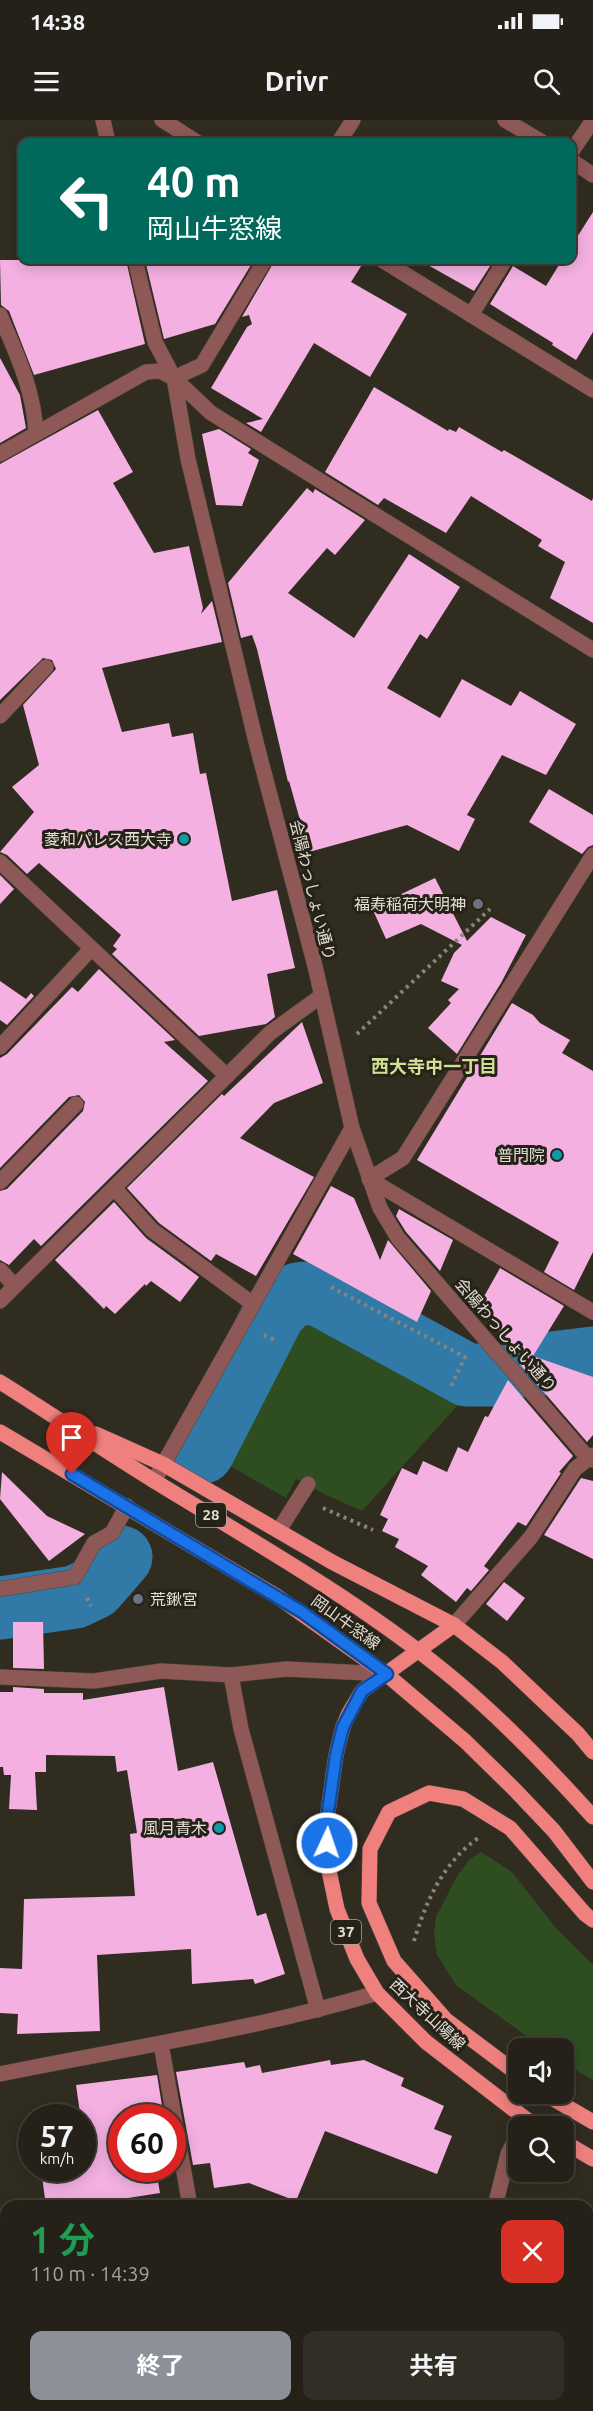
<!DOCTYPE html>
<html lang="ja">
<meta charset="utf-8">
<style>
body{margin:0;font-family:Ubuntu,"Noto Sans JP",sans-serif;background:#312e25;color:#f1f3f6;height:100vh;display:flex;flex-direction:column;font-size:22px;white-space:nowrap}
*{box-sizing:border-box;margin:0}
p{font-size:20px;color:#a3a3a2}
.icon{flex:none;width:33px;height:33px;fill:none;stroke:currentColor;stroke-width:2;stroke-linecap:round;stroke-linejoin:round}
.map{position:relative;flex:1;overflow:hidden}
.drawer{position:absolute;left:0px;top:2080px;width:594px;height:212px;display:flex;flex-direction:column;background:#252118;border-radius:18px 18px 0 0;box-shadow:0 3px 15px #0003,0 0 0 2px #423e37}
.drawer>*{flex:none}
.hud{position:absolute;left:18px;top:18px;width:558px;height:126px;border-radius:12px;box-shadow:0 3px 15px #0003,0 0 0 2px #423e37;background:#00695c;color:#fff;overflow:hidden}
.controls{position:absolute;left:508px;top:1918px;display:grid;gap:12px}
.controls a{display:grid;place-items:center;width:66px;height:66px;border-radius:12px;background:#252118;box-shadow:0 3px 15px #0003,0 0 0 2px #423e37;font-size:30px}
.speed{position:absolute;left:18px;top:1984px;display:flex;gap:12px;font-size:30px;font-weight:700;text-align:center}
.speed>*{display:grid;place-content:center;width:78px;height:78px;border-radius:50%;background:#252118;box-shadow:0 3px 15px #0003,0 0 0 2px #423e37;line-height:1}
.speed small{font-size:15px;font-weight:400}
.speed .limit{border:9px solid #d22;background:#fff;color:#111}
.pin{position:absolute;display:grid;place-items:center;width:51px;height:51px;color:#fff;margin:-62px -26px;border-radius:50% 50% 50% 0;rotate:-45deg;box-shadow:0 0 6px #0007}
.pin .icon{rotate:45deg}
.me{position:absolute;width:66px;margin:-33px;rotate:3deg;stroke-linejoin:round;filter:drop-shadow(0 0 4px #0008)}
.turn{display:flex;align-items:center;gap:21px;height:126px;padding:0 30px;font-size:27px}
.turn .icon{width:78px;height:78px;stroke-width:2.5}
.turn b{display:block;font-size:42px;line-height:51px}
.round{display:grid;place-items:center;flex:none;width:63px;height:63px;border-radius:12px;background:#312e25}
.headline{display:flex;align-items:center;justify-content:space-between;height:102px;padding:0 30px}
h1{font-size:36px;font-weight:700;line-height:45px;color:#1e9e55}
.cta{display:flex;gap:12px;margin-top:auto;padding:12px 30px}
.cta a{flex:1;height:69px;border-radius:12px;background:#8c9099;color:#fff;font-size:24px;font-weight:700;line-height:69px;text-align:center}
.cta a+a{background:#312e25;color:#f1f3f6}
.status{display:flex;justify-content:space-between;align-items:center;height:42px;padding:0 30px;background:#252118;direction:ltr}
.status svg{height:16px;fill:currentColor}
header{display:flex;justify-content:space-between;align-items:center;height:78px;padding:0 30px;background:#252118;font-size:27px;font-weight:700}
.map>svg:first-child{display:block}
.green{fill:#2e4e22}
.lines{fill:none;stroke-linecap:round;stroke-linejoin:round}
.river{stroke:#317aa8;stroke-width:63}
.building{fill:#f3b0e1}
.lane-casing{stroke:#4d483d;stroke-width:16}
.street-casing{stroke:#4d483d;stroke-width:16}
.primary-casing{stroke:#4d483d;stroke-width:16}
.path{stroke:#89857b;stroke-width:4;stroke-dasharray:3 4.5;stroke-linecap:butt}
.lane{stroke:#8e5856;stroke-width:15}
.street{stroke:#8e5856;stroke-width:15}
.primary{stroke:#ef807e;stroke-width:15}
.route-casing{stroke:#114b97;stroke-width:15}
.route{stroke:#1a73e8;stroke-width:10}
.culture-dot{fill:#0f9aa8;stroke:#272217;stroke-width:2}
.worship-dot{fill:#6b7280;stroke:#272217;stroke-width:2}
.labels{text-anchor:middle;stroke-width:6;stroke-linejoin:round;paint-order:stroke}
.shield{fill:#272217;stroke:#a9a69d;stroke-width:1.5}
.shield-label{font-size:15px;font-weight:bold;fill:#e1ded6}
.poi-label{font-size:16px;fill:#e1ded6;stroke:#272217;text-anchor:end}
.street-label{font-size:16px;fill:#e1ded6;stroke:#272217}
.neighbourhood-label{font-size:18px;font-weight:bold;fill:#cfdf93;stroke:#272217}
</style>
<div class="status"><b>14:38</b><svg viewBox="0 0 49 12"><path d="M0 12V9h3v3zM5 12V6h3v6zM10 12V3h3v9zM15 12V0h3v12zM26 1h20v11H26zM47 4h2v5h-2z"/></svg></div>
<header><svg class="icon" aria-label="menu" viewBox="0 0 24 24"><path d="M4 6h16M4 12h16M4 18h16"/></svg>Drivr<svg class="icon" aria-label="search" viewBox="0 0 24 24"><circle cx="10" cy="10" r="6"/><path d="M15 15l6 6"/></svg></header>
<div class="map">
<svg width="593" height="2291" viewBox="0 0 593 2291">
<rect width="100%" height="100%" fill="#312c20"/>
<g class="green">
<path d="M293,1192l175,82 -106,117 -38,-17 -28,-15 -10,19 -70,-40z"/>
<path d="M481,1732l31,20 44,56 37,37v115l-29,-17v-14h-20l-88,-64 -19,-30 -3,-21 2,-17 21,-41 13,-17z"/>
<path d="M593,2220v71h-30v-5h25v-56z"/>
</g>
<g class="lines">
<g class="river">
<path d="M527,1246l66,-8"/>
<path d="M203,1332l71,-139c16,-18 24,-24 48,-17l145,79h26"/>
<path d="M0,1488l75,-11 19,-9 27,-31"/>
</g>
</g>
<g class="building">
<path d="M593,92v120l-17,28 -24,-15 1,-2 -63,-39 23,-38 33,20 16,-26h10v-15z"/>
<path d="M0,140h126l19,84 -111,31 -25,-64 -8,-6z"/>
<path d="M145,140h109l-39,64 -51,15z"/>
<path d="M275,140h90l-14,22 56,32 -37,63 -56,-34 -53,89 -15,-9 17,-4 -52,-31 36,-61 5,-3 -3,-9 -7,2z"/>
<path d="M419,140h75l-20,31z"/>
<path d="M0,238l20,37 6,33 -26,15z"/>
<path d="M374,267l74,44 1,-2 7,3 3,-5 43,25 2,-2 88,51 1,-3v125l-43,-25 15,-36 -27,-16 4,-6 -71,-44 -25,37 -62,-35 -6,7 -53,-33z"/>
<path d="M98,290l35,62 -20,11 41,70 35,-7 14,62 -2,6 11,-13 10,41 -120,26 20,64 47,-9 3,14 21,-4 7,41 6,-1 26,128 45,-11 18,78 -28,6 8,43 -9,7 -67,12 -87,-82 5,-5 -4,-3 8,-11 -82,-72 -12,11 -20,-19 -7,-3 34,-40 -22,-25 27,-22 -16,-60 33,-36 -4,-9 -9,-2 -43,42v-236z"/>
<path d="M219,309l32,20 -3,4 11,7 -17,46 -26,-1 -14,-71z"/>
<path d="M307,368l6,5 2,-4 50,31 -30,35 -8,-7 -39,45 66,45 55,-84 51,33 -33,52 -7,-5 -33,54 53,30 22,-39 49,27 9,-15 56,33 -30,51 -44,-20 -35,60 8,4 -16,32 -52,-26 -98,27 -20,-71 -1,1 -31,-133 -5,-14 -11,3 -13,-55z"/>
<path d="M549,669l44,26v30l-5,2 -6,7 -53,-32z"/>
<path d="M0,755l14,14 -14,15z"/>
<path d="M435,758l32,63 24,-24 35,18 -25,48 -44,71 -29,-26 23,-25 -3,-3 11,-11 -18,-8 13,-28 8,-8 -41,-21 -35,15 -14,-31z"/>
<path d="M99,849l76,71 -11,2 44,39 -167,165 -7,-7 -25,26 -9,-5v-69l7,-2 76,-78 2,-9 -6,-7 -10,2 -69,71v-110l7,-4 65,-67 6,5z"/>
<path d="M0,861l26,18 5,-6 3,3 -27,29 -7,-5z"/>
<path d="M512,883l21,12 7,8 30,17 -8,13 31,18v181l-19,38 -30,-18 15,-30 -142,-82z"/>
<path d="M302,902l21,61 -49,20 -34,35 74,39 -58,99 -40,-22 -5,7 -52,-38 -32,-35 95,-94 2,2z"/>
<path d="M331,1066l23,12 26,62 8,-20 43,51 -14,31 -124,-68z"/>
<path d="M114,1082l32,36 53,39 -19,25 -29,-21 -5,5 -1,-2 -30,30 -9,-8 -2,3 -49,-49z"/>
<path d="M399,1089l54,31 -13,31 -34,-39 -10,-16z"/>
<path d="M500,1148l64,38 -31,50 60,21v58l-6,7 -69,-80 4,-8 -45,-45z"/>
<path d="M508,1260l65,76 -14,16 2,1 -35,53 -8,-4 -34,44 5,4 -18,21 -4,-3 -11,14 -35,-27 7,-9 -33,-19 4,-8 -17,-8 6,-12 -8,-4 22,-47 15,7 6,-14 24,11 11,-25 10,5 17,-36 3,1z"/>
<path d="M2,1352l45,44 38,18 -36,27 -49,-62z"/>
<path d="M581,1358l12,3v78l-49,-24z"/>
<path d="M504,1462l21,16 -18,23 -21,-17z"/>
<path d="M13,1502h30l1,47 -31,-1z"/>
<path d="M13,1567l31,2v4h39v7l81,-13 14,84 35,-9 44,154 9,-3 19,61 -30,10 -2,-5 -61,5 -1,-35 -94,6 3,76 -83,3 1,-20 -18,-1v-45l22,1 2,-70 111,-3 -5,-62 7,-1 -10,-63 -10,2 -2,-16 -69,-1v17h-11l2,38 -28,-1 2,-34h-7l-1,-8h-3v-75h13z"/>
<path d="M330,1940l1,5 33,-5 40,18 -3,8 43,20 -10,23 18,7 -15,38 -112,-43 -29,70 -47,-18 -35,5 -4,-25 -17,2 -17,-93 68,-10 2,6 14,-3 2,8z"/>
<path d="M157,1955l7,43h-42v51h44l-10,1 4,23 -83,13h-31l-5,-37h47l-12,-84z"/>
</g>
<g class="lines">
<defs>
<path id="lane" d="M279,1410l29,-46"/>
<g id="street">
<path d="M103,0l5,22"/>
<path d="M162,0l35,22"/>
<path d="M505,0l37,22"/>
<path d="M339,22l14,-22"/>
<path d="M572,31l21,-31"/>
<path d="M572,41l21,14"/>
<path d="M135,140l20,82 19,36 14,81 69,287 58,220 37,162 28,80 18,30 190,220 5,2"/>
<path d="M382,140l211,130"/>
<path d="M0,195c17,40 34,75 36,119"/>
<path d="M471,195l34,-55"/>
<path d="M174,258l37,35 382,237"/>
<path d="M0,334l146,-82 14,-1 14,7 28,-13 63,-105"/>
<path d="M0,596l46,-49"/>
<path d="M593,735l-190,303 -34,21 224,133"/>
<path d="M0,742l227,214"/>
<path d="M0,927l91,-98"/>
<path d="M0,1062l76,-78"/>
<path d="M115,1069l37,41 101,74"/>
<path d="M0,1150l15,16"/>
<path d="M0,1181l270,-268 51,-37"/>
<path d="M154,1361l198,-353"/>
<path d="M0,1469l75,-12 19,-34 18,-10 15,-27"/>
<path d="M454,1505l77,-88 44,-68 18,-14"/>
<path d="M231,1555l10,54 77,281"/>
<path d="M0,1557l94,4 67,-10 70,4 55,-6 100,5"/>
<path d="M161,1924l29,162"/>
<path d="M0,1954c126,-26 254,-44 377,-81"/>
<path d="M495,2086l13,-52 11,-22"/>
<path d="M0,2121l6,-1"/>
<path d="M224,2286l1,5"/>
<path d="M445,2291l2,-5"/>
</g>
<g id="primary">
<path d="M0,1262c53,33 104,68 156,100 98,60 199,117 288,189 51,41 105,97 149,146"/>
<path d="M0,1312l278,165 108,77 79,67 48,47 41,43 39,51"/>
<path d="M96,1314l67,30 169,98 122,63 48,37 76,72 15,18"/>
<path d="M454,1505l-92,66 -13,22 -6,14 -7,28 -10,71 1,35 10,48 20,50 20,34 49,49 100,77 13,8"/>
<path d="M519,1955l-73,-55 -52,-59 -25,-58 1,-54 19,-37 40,-19 34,6 47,29 75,86 8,6"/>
<path d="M545,1974l48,28"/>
<path d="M564,2022l29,17"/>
</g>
</defs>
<use href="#lane" class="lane-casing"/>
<use href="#street" class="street-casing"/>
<use href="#primary" class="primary-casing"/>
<g class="path">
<path d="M357,914l133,-125"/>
<path d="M331,1167l134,70 -14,29"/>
<path d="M264,1215l13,6"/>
<path d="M323,1388l50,22"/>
<path d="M87,1478l4,8"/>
<path d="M414,1821c12,-40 29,-78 64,-103"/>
</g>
<use href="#lane" class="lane"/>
<use href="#street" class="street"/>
<use href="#primary" class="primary"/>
</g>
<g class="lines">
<defs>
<path id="route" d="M72,1354l230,138 85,62 -25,17 -19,36 -7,28 -10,71 1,17"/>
</defs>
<use href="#route" class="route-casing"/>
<use href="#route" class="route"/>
</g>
<g class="culture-dot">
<circle cx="184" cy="719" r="6"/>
<circle cx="557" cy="1035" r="6"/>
<circle cx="219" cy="1708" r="6"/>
</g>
<g class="worship-dot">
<circle cx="478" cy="784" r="6"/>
<circle cx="138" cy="1479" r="6"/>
</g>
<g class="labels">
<g class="shield">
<rect x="196" y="1383" width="30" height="24" rx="4.5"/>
<rect x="331" y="1800" width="30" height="24" rx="4.5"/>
</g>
<g class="shield-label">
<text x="211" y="1400">28</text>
<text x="346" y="1817">37</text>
</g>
<g class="poi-label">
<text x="172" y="725">菱和パレス西大寺</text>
<text x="466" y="790">福寿稲荷大明神</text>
<text x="545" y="1041">普門院</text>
<text x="150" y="1485" text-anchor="start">荒鍬宮</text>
<text x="207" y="1714">風月青木</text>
</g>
<g class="street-label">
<text transform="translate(313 770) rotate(76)" y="6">会陽わっしょい通り</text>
<text transform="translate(506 1215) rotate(49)" y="6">会陽わっしょい通り</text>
<text transform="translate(346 1502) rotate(36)" y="6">岡山牛窓線</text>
<text transform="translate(428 1894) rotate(43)" y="6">西大寺山陽線</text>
</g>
<g class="neighbourhood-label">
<text x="434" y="953">西大寺中一丁目</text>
</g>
</g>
</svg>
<div class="controls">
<a><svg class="icon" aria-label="sound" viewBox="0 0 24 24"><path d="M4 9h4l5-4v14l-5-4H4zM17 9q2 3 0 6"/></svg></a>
<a><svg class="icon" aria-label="search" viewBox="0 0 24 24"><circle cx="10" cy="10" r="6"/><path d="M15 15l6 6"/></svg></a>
</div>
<div class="speed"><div>57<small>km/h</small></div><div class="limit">60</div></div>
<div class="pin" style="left:72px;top:1354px;background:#d93025"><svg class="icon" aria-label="arrive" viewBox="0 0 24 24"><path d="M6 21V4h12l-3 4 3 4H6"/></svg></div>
<svg class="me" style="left:327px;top:1723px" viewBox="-20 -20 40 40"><circle r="17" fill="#1a73e8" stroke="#fff" stroke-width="3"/><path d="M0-11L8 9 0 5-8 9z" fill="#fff"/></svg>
<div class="hud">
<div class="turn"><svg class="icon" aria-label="left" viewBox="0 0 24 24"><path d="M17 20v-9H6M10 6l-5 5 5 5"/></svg><div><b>40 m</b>岡山牛窓線</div></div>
</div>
<section class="drawer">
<div class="headline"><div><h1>1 分</h1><p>110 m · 14:39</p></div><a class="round" style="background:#d93025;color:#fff"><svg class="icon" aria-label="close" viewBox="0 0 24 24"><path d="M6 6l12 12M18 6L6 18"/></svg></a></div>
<div class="cta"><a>終了</a><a>共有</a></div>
</section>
</div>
